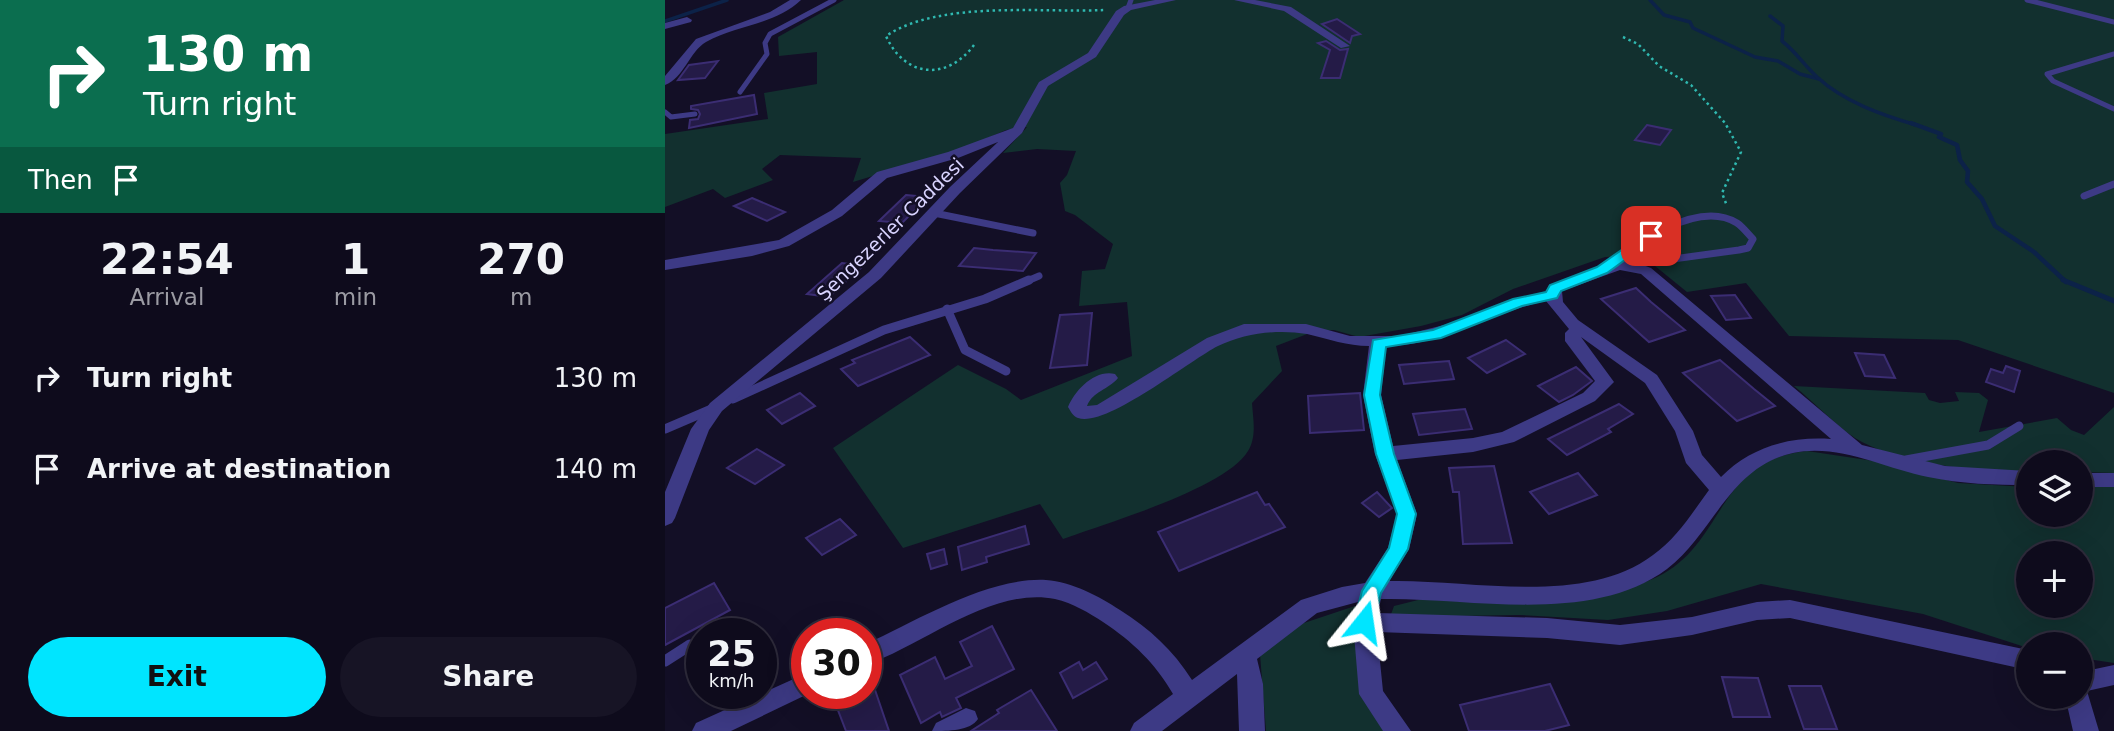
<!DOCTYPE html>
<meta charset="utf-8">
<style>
body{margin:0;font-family:"DejaVu Sans",sans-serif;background:#171425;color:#f1f3f6;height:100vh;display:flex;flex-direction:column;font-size:26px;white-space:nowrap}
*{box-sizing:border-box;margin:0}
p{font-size:23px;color:#9b9ba3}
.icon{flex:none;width:38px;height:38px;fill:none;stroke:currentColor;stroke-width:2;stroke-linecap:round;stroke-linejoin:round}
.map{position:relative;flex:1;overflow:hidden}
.drawer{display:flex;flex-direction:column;background:#0e0b1c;width:665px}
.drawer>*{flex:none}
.banner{background:#0b6e4f;color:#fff;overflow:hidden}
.fabs{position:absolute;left:1351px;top:450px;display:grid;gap:14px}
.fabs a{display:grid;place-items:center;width:77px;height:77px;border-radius:50%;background:#0e0b1c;box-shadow:0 7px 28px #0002,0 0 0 2px #2e2b3b;font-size:35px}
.speed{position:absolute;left:21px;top:618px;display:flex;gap:14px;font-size:35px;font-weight:700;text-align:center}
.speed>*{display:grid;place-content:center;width:91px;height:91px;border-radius:50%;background:#0e0b1c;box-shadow:0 7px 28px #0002,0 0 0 2px #2e2b3b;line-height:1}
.speed small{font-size:18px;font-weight:400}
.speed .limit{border:10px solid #d22;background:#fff;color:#111}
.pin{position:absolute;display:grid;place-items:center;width:60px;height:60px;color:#fff;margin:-30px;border-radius:14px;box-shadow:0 4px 10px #0006}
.me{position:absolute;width:77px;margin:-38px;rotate:15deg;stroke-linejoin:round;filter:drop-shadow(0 0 5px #0008)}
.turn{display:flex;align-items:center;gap:24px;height:147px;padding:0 28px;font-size:32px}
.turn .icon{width:91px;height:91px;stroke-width:2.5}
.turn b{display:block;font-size:49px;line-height:60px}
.then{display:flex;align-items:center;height:66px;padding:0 28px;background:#0003;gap:14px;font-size:26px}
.eta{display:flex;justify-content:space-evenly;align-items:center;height:119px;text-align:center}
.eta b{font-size:42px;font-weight:800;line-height:49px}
.action{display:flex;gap:14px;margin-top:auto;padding:14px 28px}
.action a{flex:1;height:80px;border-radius:42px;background:#00e5ff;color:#111;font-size:28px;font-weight:800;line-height:80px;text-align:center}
.action a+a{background:#171425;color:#f1f3f6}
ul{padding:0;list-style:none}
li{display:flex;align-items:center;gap:21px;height:91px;padding:0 28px}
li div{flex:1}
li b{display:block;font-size:26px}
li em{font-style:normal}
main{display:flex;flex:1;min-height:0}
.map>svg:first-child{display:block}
.green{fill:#12302f;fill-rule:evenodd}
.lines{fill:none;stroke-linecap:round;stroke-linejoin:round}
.stream-far2{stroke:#0c2248;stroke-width:3.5}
.stream-far1{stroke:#0c2248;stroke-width:4.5}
.stream{stroke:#0c2248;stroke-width:5}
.building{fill:#241b47;stroke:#3b2d73;stroke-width:2}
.path{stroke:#2fb8b0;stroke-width:2.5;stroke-dasharray:2.5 3.5;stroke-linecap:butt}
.lane-far3{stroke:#3d3a85;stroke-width:5}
.lane-far2{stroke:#3d3a85;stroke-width:7}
.lane-far1{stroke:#3d3a85;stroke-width:9}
.lane{stroke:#3d3a85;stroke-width:11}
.street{fill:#3d3a85;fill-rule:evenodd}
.route{fill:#00e5ff;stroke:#0095a6;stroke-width:2}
.labels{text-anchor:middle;stroke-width:5;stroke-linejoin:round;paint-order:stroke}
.street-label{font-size:19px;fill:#d9d4ff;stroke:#130f26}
</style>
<main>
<section class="drawer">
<div class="banner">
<div class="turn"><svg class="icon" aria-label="right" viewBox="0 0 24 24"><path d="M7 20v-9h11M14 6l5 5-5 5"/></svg><div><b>130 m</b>Turn right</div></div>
<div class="then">Then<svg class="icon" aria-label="arrive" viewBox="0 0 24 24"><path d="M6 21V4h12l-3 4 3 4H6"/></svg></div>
</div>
<div class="eta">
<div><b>22:54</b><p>Arrival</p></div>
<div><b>1</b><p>min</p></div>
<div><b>270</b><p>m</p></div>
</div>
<ul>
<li><svg class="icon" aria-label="right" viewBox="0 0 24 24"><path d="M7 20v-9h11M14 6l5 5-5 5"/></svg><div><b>Turn right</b></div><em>130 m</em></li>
<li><svg class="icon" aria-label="arrive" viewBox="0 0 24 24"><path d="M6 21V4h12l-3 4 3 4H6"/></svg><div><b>Arrive at destination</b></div><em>140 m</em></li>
</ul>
<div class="action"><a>Exit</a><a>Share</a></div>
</section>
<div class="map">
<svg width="1449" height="731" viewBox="0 0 1449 731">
<rect width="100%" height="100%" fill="#130f26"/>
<g class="green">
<path d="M179,0h1270v393l-156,-53 -169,-4 -43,-53 -59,9 -32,-26 -21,-10 -29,1 -92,32 -51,26 -41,11 -62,11 -25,-7 -19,1 -39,15 6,25 -30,32c1,16 5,33 -4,48 -22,37 -141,72 -185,88l-23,-35 -137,44 -70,-100 125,-83 48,24 15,11 111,-44 -5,-54 -48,4 3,-35 23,-2 8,-25 -38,-29 -10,-4 -5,-28 7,-8 9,-24 -39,-2 -34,4 24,-26 -21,3 -41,18 -112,34 8,-24 -81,-3 -18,14 11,11 -48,18 -12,-9 -48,18v-73l103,-15 -4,-26 53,-9v-32l-38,4 -1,-19z"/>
<path d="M1129,386l131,7 4,7 11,3 19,-2 -4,-9 24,1 9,7 -9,32 78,-14 14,12 13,5 30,-28v66l-33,-1v-10h-53v10c-44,2 -136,-10 -173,-34 -21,-14 -41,-36 -61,-52z"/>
<path d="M1142,451l67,10 84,22 70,4v27h53v-27h33v176l-33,-5v-14h-53v4l-105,-34 -162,-30 -94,27 -59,9 -88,-5 -130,2 4,-11 24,-6c72,-3 175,8 239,-23 69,-33 58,-117 150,-126zM1363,553h53v53h-53z"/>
<path d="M690,606l6,2 25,123h-120l-6,-77 38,-29z"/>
</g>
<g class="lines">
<g class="stream-far2">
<path d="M985,0l14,15 26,7 3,6 62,29 23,4 22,13 19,5"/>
<path d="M1105,16l13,10 -1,15c14,11 22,24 35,36 27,25 65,38 99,48"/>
<path d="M0,21l62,-21"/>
</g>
<path class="stream-far1" d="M1246,123l30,11 -2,3 18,8 3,15 8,11 -1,11 15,17 13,27 39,26 32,30"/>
<path class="stream" d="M1398,280l51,21"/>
</g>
<g class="building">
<path d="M672,19l23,15 -8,2 -2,7 -28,-19z"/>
<path d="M661,41l14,9 8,-1 -8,29h-19l9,-28 -12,-7z"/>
<path d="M53,61l-13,17 -27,2 11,-15z"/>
<path d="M89,95l3,19 -68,14 1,-8 8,-1 2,-5 -2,-4 -7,-1v-3z"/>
<path d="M982,125l24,5 -11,15 -25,-5z"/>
<path d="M241,195l22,2 -26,26 -23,-2z"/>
<path d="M87,198l33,14 -18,9 -33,-15z"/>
<path d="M309,248l19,2 43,3 -13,18 -64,-5z"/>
<path d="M177,263l21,3 -34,31 -22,-3z"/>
<path d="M971,288l15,14 34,28 -36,12 -48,-43z"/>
<path d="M1070,295l16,23 -25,2 -15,-24z"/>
<path d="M427,313l-5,52 -37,3 10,-53z"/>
<path d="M245,337l20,18 -72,31 -17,-17 14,-6 -3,-3z"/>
<path d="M841,340l19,14 -38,19 -19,-15z"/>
<path d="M1190,353l29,2 11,23 -30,-2z"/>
<path d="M1055,360l34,29 21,17 -38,15 -54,-48z"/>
<path d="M784,361l5,18 -50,5 -5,-19z"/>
<path d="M1341,366l14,5 -6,21 -28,-10 5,-13 12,4z"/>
<path d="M911,367l16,14 -19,14 -14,7 -21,-16z"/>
<path d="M135,393l15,13 -33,18 -15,-14z"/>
<path d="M695,393l4,37 -54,3 -2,-37z"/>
<path d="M954,404l14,10 -25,15 3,3 -44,23 -19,-16z"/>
<path d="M800,409l7,20 -53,6 -6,-21z"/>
<path d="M92,449l27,16 -29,19 -28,-16z"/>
<path d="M829,466l18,77 -49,1 -4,-52h-6l-4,-24z"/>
<path d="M913,473l19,22 -48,19 -19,-22z"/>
<path d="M592,492l8,13 4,-1 16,23 -106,44 -21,-39z"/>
<path d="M712,492l15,16 -13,9 -17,-14z"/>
<path d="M175,519l16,16 -34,20 -16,-17z"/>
<path d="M360,526l4,18 -43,13 1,5 -25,8 -4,-23z"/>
<path d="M279,549l3,15 -16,5 -4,-15z"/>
<path d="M49,583l16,27 -65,35v-37z"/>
<path d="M327,626l22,43 -58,29 5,10 -19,9 -2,-5 -19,11 -21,-48 35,-18 10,22 27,-13 -12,-24z"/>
<path d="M414,662l4,8 13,-8 11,17 -34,19 -13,-25z"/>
<path d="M1057,677l36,1 12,39h-37z"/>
<path d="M885,684l19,41 -24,6h-76l-9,-26z"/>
<path d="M1124,686h32l16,43h-33z"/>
<path d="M209,687l15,44h-43l-10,-26 30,-12z"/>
<path d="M366,690l26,41h-86l28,-18 -2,-3z"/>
</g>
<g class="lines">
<g class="path">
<path d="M958,37l15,7 21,22 32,19 34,38 16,29 -19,41 5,13"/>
<path d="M309,45c-27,36 -69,33 -88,-9 54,-36 154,-23 219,-26"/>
</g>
<g class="lane-far3">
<path d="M1362,0l87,22"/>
<path d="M463,8l3,-8"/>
<path d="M1449,54l-67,20 6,7 61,28"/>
<path d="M75,92l27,-38 -2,-11 5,-9 64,-34"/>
<path d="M0,112l6,5 24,-3"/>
</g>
<g class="lane-far2">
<path d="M1419,196l30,-12"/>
<path d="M269,213l99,20"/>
<path d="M937,270c31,-24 95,-72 135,-47 6,4 11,11 16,16l-5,9 -9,2 -110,15"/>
<path d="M360,282l14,-6"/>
</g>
<g class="lane-far1">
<path d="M282,309l18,41 41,21"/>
<path d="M68,399l151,-69 101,-31 44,-19"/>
<path d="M0,429l49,-21"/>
<path d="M1241,460l82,-15 31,-19"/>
</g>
<path class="lane" d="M0,661l25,-16"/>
<g class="street">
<path d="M125,0h11c-26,25 -65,25 -95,42 -17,10 -22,36 -41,43v-9l31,-37 74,-27z"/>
<path d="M490,0h21l-45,10 -7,5 -28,42 -48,29 -26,47 -62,60 -79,85 -159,133 -13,19 -34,88 -3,5 -7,3v-34l26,-63 19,-26 159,-131 81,-85 48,-45 -40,16 -71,20 -45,38 -53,30 -37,10 -87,14v-10l114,-20 53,-30 45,-38 71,-20 65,-24 26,-46 49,-29 28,-42 8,-5z"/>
<path d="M569,0h21l36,7 59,39 -9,2 -57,-37z"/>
<path d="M22,17l5,3 -1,2 -26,7v-6z"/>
<path d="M964,260l22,8 211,177 83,21 83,5v14c-33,0 -67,-1 -100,-8 -44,-9 -90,-34 -135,-24 -64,14 -79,80 -126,116 -77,57 -197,28 -286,30l-3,14 169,5 73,7 72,-8 65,-15 33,-2 238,50v20l-238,-52 -33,2 -65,15 -72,10 -73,-7 -170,-6 6,59 28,40h-28l-24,-37 -6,-72 5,-20 -41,11 -60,46 6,25 2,47h-26l-2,-57 -75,57h-32l4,-8 39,-29c-18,-31 -40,-52 -70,-72 -14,-9 -30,-19 -48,-23 -62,-13 -132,46 -189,66v-21c52,-24 122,-67 180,-64 26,2 53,16 74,30 30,19 53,40 72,70l109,-80 41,-13 23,-4 23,-35 9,-34 -22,-60 -12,-59 6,-49c-22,0 -40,-7 -62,-12 -29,-5 -62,-1 -89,12 -28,14 -112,82 -140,72 -5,-2 -7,-6 -10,-11 7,-17 27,-38 47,-33l3,4c-10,12 -25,13 -31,28l10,-1 110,-67 37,-14h62l44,12h50l56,-14 56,-23 34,-7 3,-7 64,-22zM955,270l21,4 190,165c-41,-3 -81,8 -110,38l-19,-22 -9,-24 -36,-56 -79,-55 -15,-18 -1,-11zM881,301l23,28 -4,4v8l30,40 -12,12 -81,39 -29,6 -80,8 -12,-51 5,-49c57,0 106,-34 160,-45zM916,337l64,46 30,48 11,32 23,27c-17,23 -32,48 -56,65 -69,52 -183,24 -264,26l20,-32 8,-35 -20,-54 76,-8 41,-10 81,-41 19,-19z"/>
<rect x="1416" y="473" width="33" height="14"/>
<path d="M1449,665v20l-27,6 12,40h-26l-8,-35h16v-24z"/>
<path d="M142,673v20h3l-79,38h-39l4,-8z"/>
<path d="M301,708l9,3 3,8c-8,12 -29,12 -46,12l4,-8z"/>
</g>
</g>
<path class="route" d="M981,233l12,3 -51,37 -46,18 -4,7 -35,8 -81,32 -55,9 -6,48 14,59 22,60 -8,35 -27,44 -9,35 -8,3 -7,-3 -3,-6 8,-31 27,-43 8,-34 -21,-60 -12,-59 9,-55 60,-10 80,-31 33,-7 4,-7 47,-18z"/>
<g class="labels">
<g class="street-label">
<text transform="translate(225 229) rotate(-44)" y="7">Şengezerler Caddesi</text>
</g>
</g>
</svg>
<div class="fabs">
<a><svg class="icon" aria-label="layers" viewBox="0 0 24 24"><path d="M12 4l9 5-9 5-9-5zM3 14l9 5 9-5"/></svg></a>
<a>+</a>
<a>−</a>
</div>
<div class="speed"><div>25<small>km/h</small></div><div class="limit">30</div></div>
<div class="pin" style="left:986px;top:236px;background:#d93025"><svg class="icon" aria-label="arrive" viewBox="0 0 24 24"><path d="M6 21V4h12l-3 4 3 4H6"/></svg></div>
<svg class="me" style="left:699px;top:622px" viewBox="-20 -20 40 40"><path d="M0-17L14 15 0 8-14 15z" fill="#00e5ff" stroke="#fff" stroke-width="4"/></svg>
</div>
</main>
